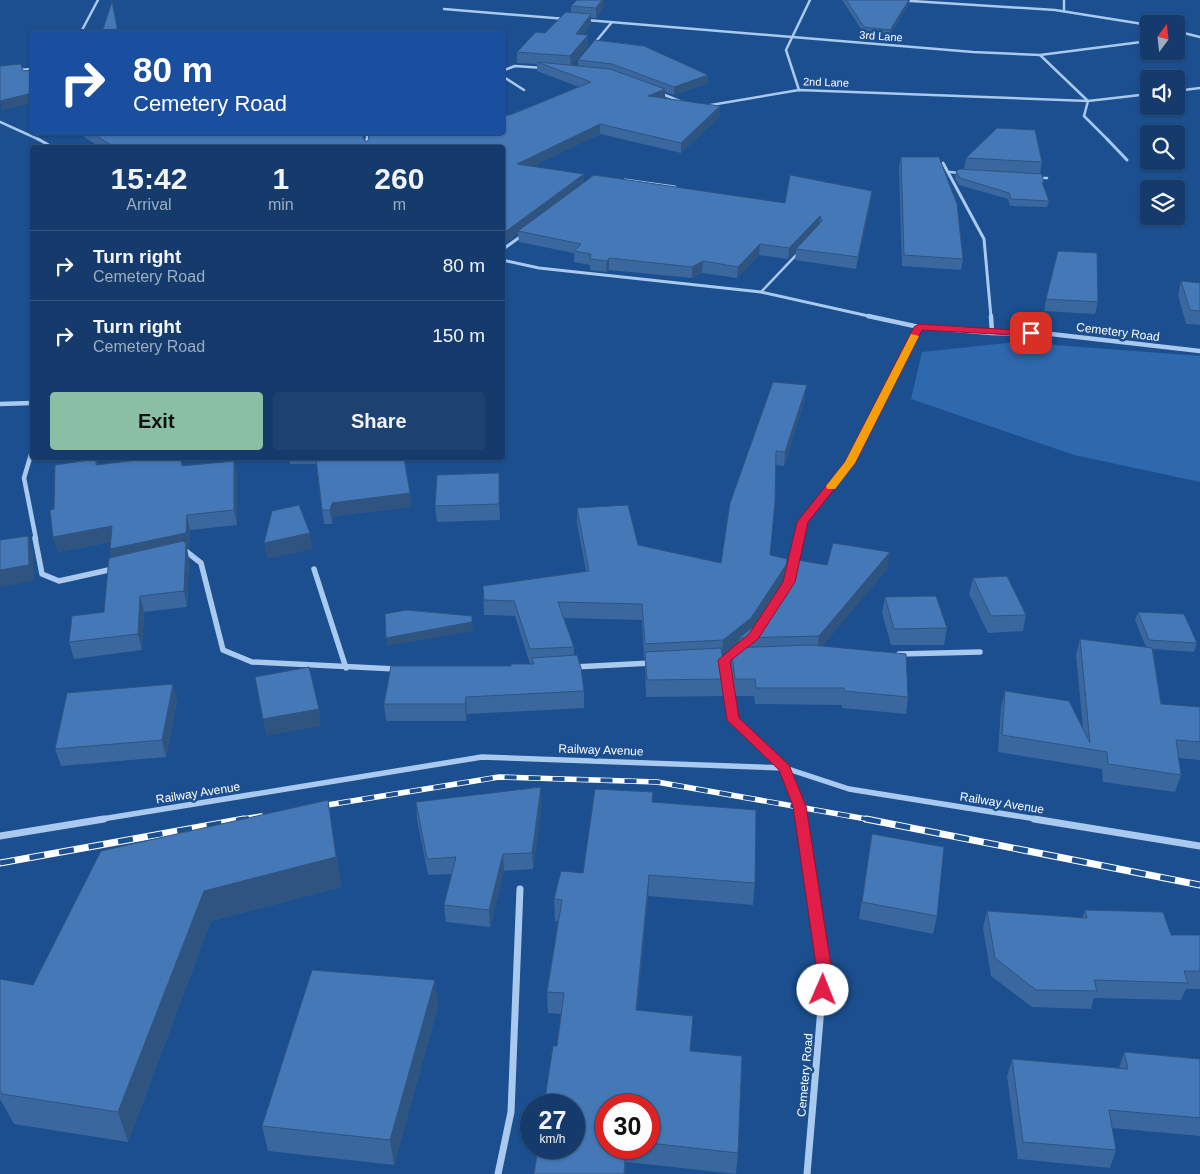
<!DOCTYPE html>
<style>
body{margin:0;font-family:Helvetica,sans-serif;background:#1d4271;color:#f1f3f6;height:100vh;display:flex;flex-direction:column;font-size:19px;white-space:nowrap}
*{box-sizing:border-box;margin:0}
p{font-size:16px;color:#9dadc1}
.icon{flex:none;width:28px;height:28px;fill:none;stroke:currentColor;stroke-width:2;stroke-linecap:round;stroke-linejoin:round}
.map{position:relative;flex:1;overflow:hidden}
.sheet{position:absolute;left:30px;top:145px;width:475px;height:315px;display:flex;flex-direction:column;background:#143b6b;border-radius:5px;box-shadow:0 1px 4px #0004,0 0 0 1px #33557e}
.sheet>*{flex:none}
.top-card{position:absolute;left:30px;top:30px;width:475px;height:105px;border-radius:5px;box-shadow:0 1px 4px #0004,0 0 0 1px #33557e;background:#1a4fa0;color:#fff;overflow:hidden}
.needle{width:32px;rotate:15deg}
.buttons{position:absolute;left:1140px;top:15px;display:grid;gap:10px}
.buttons a{display:grid;place-items:center;width:45px;height:45px;border-radius:5px;background:#143b6b;box-shadow:0 1px 4px #0004,0 0 0 1px #33557e;font-size:25px}
.speed{position:absolute;left:520px;top:1094px;display:flex;gap:10px;font-size:25px;font-weight:700;text-align:center}
.speed>*{display:grid;place-content:center;width:65px;height:65px;border-radius:50%;background:#143b6b;box-shadow:0 1px 4px #0004,0 0 0 1px #33557e;line-height:1}
.speed small{font-size:12px;font-weight:400}
.speed .limit{border:8px solid #d22;background:#fff;color:#111}
.pin{position:absolute;display:grid;place-items:center;width:42px;height:42px;color:#fff;margin:-21px;border-radius:10px;box-shadow:0 2px 8px #0006}
.me{position:absolute;width:55px;margin:-28px;rotate:1deg;stroke-linejoin:round;filter:drop-shadow(0 0 4px #0008)}
.turn{display:flex;align-items:center;gap:18px;height:105px;padding:0 20px;font-size:22px}
.turn .icon{width:65px;height:65px;stroke-width:2.5}
.turn b{display:block;font-size:35px;line-height:42px}
.eta{display:flex;justify-content:space-evenly;align-items:center;height:85px;text-align:center}
.eta b{font-size:30px;font-weight:700;line-height:35px}
.primary-button{display:flex;gap:10px;margin-top:auto;padding:10px 20px}
.primary-button a{flex:1;height:58px;border-radius:5px;background:#8abfa5;color:#111;font-size:20px;font-weight:700;line-height:58px;text-align:center}
.primary-button a+a{background:#1d4271;color:#f1f3f6}
ul{padding:0;list-style:none}
li{display:flex;align-items:center;gap:15px;height:70px;padding:0 20px;border-top:1px solid #33557e}
li div{flex:1}
li b{display:block;font-size:19px}
li em{font-style:normal}
.map>svg:first-child{display:block}
.green{fill:#2e69ad}
.lines{fill:none;stroke-linecap:round;stroke-linejoin:round}
.service{stroke:#a9c9ee;stroke-width:2.5}
.minor-far4{stroke:#a9c9ee;stroke-width:2.5}
.minor-far3{stroke:#a9c9ee;stroke-width:3}
.minor-far2{stroke:#a9c9ee;stroke-width:4.5}
.minor-far1{stroke:#a9c9ee;stroke-width:5.5}
.minor{stroke:#a9c9ee;stroke-width:7}
.rail-far1-casing{stroke:#fff;stroke-width:5.5}
.rail-casing{stroke:#fff;stroke-width:7}
.rail-far1{stroke:#1b4f8f;stroke-width:4;stroke-dasharray:12;stroke-linecap:butt}
.rail{stroke:#1b4f8f;stroke-width:5;stroke-dasharray:15;stroke-linecap:butt}
.wall{fill:#3a679d;fill-rule:evenodd}
.shaded-wall{fill:#305480}
.building{fill:#4478b7;stroke:#305480}
.route{fill:#e11d48;stroke:#92132f}
.slow{fill:#f59e0b}
.labels{text-anchor:middle;stroke-width:5;stroke-linejoin:round;paint-order:stroke}
.far-street-label{font-size:11px;fill:#fff;stroke:#1b4f8f}
.street-label{font-size:12px;fill:#fff;stroke:#1b4f8f}
</style>
<div class="map">
<svg width="1200" height="1174" viewBox="0 0 1200 1174">
<rect width="100%" height="100%" fill="#1b4f8f"/>
<path class="green" d="M1016,342l184,14v126l-126,-27 -163,-56 11,-47z"/>
<g class="lines">
<g class="service">
<path d="M949,172l12,1"/>
<path d="M1038,178h9"/>
<path d="M761,292l38,-40"/>
</g>
<g class="minor-far4">
<path d="M895,0l160,10 94,15"/>
<path d="M1064,0v11"/>
<path d="M444,9l122,10"/>
<path d="M586,20l387,32 67,3 109,-14"/>
<path d="M1176,31l24,6"/>
<path d="M81,32l17,-32"/>
<path d="M593,45l19,-23"/>
<path d="M1040,55l48,46 -4,15 24,24"/>
<path d="M18,70l14,-1"/>
<path d="M502,71l13,-5 28,2"/>
<path d="M502,76l22,14"/>
<path d="M799,90l-13,-40 24,-50"/>
<path d="M1176,91l24,-3"/>
<path d="M660,93l22,9"/>
<path d="M705,106l94,-16 289,11 61,-7"/>
<path d="M0,122l40,18"/>
<path d="M367,135v5"/>
</g>
<g class="minor-far3">
<path d="M38,139l16,9"/>
<path d="M367,139v9"/>
<path d="M1107,139l20,21"/>
<path d="M943,163l41,76 7,78"/>
<path d="M625,180l50,7"/>
<path d="M502,250l22,-16"/>
<path d="M502,260l37,8 222,24 112,25"/>
</g>
<g class="minor-far2">
<path d="M868,316l51,11"/>
<path d="M991,316l1,17"/>
<path d="M0,404l32,-1"/>
<path d="M32,451l-8,27 12,61"/>
<path d="M798,539l4,-18 48,-58 69,-136 73,6 59,1 149,17"/>
</g>
<g class="minor-far1">
<path d="M35,538l7,36 17,7 54,-12"/>
<path d="M182,553l5,-1 14,11 22,87 29,12 144,7"/>
<path d="M314,569l32,99"/>
<path d="M789,579l9,-41"/>
<path d="M735,651l-11,9 9,60 52,48 15,38 2,14"/>
<path d="M899,654l81,-2"/>
<path d="M574,667l77,-4"/>
<path d="M96,820l386,-63 303,11 64,21 193,31"/>
</g>
<g class="minor">
<path d="M802,819l22,153 -17,202"/>
<path d="M1034,819l166,27"/>
<path d="M0,836l104,-17"/>
<path d="M498,1174l13,-62 9,-223"/>
</g>
<defs>
<g id="rail-far1">
<path d="M315,807l184,-30 158,5 215,38"/>
<path d="M237,820l24,-4"/>
</g>
<g id="rail">
<path d="M866,819l334,66"/>
<path d="M0,863l244,-44"/>
</g>
</defs>
<use href="#rail-far1" class="rail-far1-casing"/>
<use href="#rail" class="rail-casing"/>
<use href="#rail-far1" class="rail-far1"/>
<use href="#rail" class="rail"/>
</g>
<g class="wall">
<path d="M577,0h27v6l-8,12h-5v6l-8,11 5,11 -16,19 6,1v-6l130,15v8l-34,12 -9,-3v6l55,18 -39,37 -81,-19 -67,32 51,16 201,21 87,-12 -1,10 -15,68 -61,-9 1,-10 -8,9 -29,-4 -22,23 -35,-5 -10,5 -83,-8 -3,2 -16,-2v-5l-16,-3v-9l-55,-11 -1,-9 -12,10 -4,-1v-94h-401l-24,-16h290l-3,3v5l2,2 3,-3v-5l-1,-2h92l1,1 49,-18 69,-28 -42,-16v-7l-20,-1v-11l28,-19 26,-21v-6z"/>
<path d="M842,0h68l-1,4 -19,31 -27,-3z"/>
<path d="M901,157l62,102 -2,11 -59,-4 -3,-99z"/>
<path d="M966,158l76,4 -2,12 4,9 -1,4 6,14 -2,6 -37,-1 -2,-7 -49,-14 -4,-6 1,-7 8,-2z"/>
<path d="M1181,281l19,2v42l-14,-1 -8,-29z"/>
<path d="M1046,299l52,3 -3,12 -51,-3z"/>
<path d="M805,399l-21,67 -9,-1 -5,90 17,4 -2,21 -30,46 72,-61 60,4 -65,77 86,51 -2,17 -64,-6v-3l-87,-1 -1,-8h-20l-5,-31 1,-16 -8,6 4,24 -1,17 -79,1 -1,-38h-1l-2,-39 -79,-2 11,29v9l10,35v17l-117,6 -1,7h-80l-2,-17 127,-38 19,-2 -15,-48 -31,-1 -1,-29 103,-15 -9,-48v-15l61,37 83,18 9,-60zM739,642v6h-7z"/>
<path d="M289,458h54l67,35 1,14 -78,9 -1,8h-8l-7,-60h-27z"/>
<path d="M96,459l1,6 86,1 51,-5 3,14v50l-47,5 -1,18 -2,1 2,10 -2,48 -43,5 -2,38 -68,9 -5,-17 35,-30 8,-55 -2,-8 1,-7 -53,10 -5,-15z"/>
<path d="M500,488v32l-63,2 -2,-16z"/>
<path d="M973,578l53,37 -3,16 -35,2 -19,-39z"/>
<path d="M885,597l62,31 -3,17h-53l-9,-32z"/>
<path d="M1138,612l59,31 -3,9 -41,-3 8,55 39,3v53l-22,-2 3,17 -6,17 -72,-10 -1,-13 -104,-17 3,-44 4,-17 78,37 -7,-73 4,-16 66,8 -11,-27z"/>
<path d="M177,701l-11,56 -105,9 -6,-17z"/>
<path d="M328,800l13,87 -130,34 -83,221 -114,-18 -14,-25v-120l33,6z"/>
<path d="M416,802l126,2 -9,65 -29,2 -14,56 -44,-5 -2,-17 8,-31 -24,1 -11,-56z"/>
<path d="M653,802l102,81 -2,22 -105,-9 -11,115 54,40 47,102 -2,21 -110,-12 -1,12h-91l23,-128 4,-32 -13,-1 -1,-21 11,-71h-3l-1,-22 29,-26zM649,1105v43h-43z"/>
<path d="M872,834l65,82 -4,18 -74,-15z"/>
<path d="M1085,910l86,25h29v54h-14l-5,11 -87,-2 -3,11 -59,-2 -41,-31 -8,-48 4,-17 95,7z"/>
<path d="M438,1006l-44,159 -126,-14 -6,-25z"/>
<path d="M1124,1052l76,7v77l-88,-8 4,22 -6,18 -92,-9 -11,-83 5,-17 107,9z"/>
</g>
<g class="shaded-wall">
<path d="M602,0h2v6l-8,12v-10z"/>
<path d="M909,0v4l-19,31v-5z"/>
<path d="M591,14v10l-15,20v-10z"/>
<path d="M588,35v11l-17,21 -1,-11z"/>
<path d="M708,75v8l-34,12v-8z"/>
<path d="M665,89v9l-17,-2z"/>
<path d="M32,93v10l-30,7 -2,-9z"/>
<path d="M720,106v10l-39,37v-10z"/>
<path d="M600,124v10l-83,40v-10z"/>
<path d="M363,132h4l-3,3v13z"/>
<path d="M584,174v10l-66,47v2l-12,10 -1,-11z"/>
<path d="M872,191l-1,10 -15,68 2,-12z"/>
<path d="M820,216l-1,11 -23,22v1l-8,9 1,-11z"/>
<path d="M760,244l-1,11 -22,23 1,-11z"/>
<path d="M609,258v12l-3,2 1,-11z"/>
<path d="M703,261l-1,12 -10,5v-11z"/>
<path d="M807,385l-2,14 -21,67 1,-14z"/>
<path d="M234,461l3,14v50l-3,-15z"/>
<path d="M499,473l1,15v32l-1,-16z"/>
<path d="M410,493l1,14 -78,9 -1,8 -2,-14 2,-7z"/>
<path d="M187,515l3,15 -1,18 -2,1 2,10 -2,48 -3,-16 -70,-27 -4,-15z"/>
<path d="M112,526l4,15 -58,11 -5,-15z"/>
<path d="M310,533l3,16 -46,10 -3,-16z"/>
<path d="M28,536l5,16 1,29 -34,6v-17z"/>
<path d="M890,552l-3,17 -70,83 2,-16z"/>
<path d="M787,559l-2,21 -36,54 -10,4v4l-17,13 1,-15z"/>
<path d="M140,596l4,16 -2,38 -4,-16z"/>
<path d="M472,622l1,9 -86,15 -1,-8z"/>
<path d="M173,684l4,17 -11,56 -4,-17z"/>
<path d="M466,697l1,17 -1,7 -1,-17z"/>
<path d="M319,709l2,17 -55,10 -3,-17z"/>
<path d="M541,787l1,17 -9,65 -1,-16z"/>
<path d="M328,800l13,87 -130,34 -83,221 -10,-30 86,-221z"/>
<path d="M503,854l1,17 -14,56 -1,-17z"/>
<path d="M649,875l-1,21 -13,136 1,-22z"/>
<path d="M435,980l3,26 -44,159 -4,-25z"/>
<path d="M626,1148v14l-1,12h-1z"/>
</g>
<g class="building">
<path d="M577,0h25l-6,8 -25,-2z"/>
<path d="M846,0h63l-19,30 -26,-3z"/>
<path d="M112,2l6,30h-16z"/>
<path d="M566,12l25,2 -15,20 12,1 -18,21 -53,-4 19,-20 9,1z"/>
<path d="M595,40l49,6 64,29 -34,12 -62,-23 -34,-4z"/>
<path d="M537,62l73,7 55,20 -17,7 72,10 -39,37 -81,-19 -83,40 67,10 -79,58h-3v-84h-387l-24,-16h272v6l3,4 3,-3v-7h91l1,1 1,-1h40v-17h8l81,-33z"/>
<path d="M21,64l2,7 9,-1v23l-32,8v-35z"/>
<path d="M997,128l38,2 7,32 -76,-4z"/>
<path d="M901,157h38l18,47 6,55 -59,-4z"/>
<path d="M959,169l83,5 2,9 -2,-1 7,19 -38,-2 -2,-6 -49,-15 -4,-6z"/>
<path d="M594,175l191,28 5,-28 82,16 -14,66 -62,-8 26,-28 -2,-5 -31,32 -29,-4 -22,23 -35,-6 -11,6 -83,-9 -2,3 -17,-2 1,-5 -17,-3 7,-7 -63,-13z"/>
<path d="M1058,251l39,2 1,49 -52,-3z"/>
<path d="M1181,281l19,2v28l-10,-1z"/>
<path d="M773,382l34,3 -22,67 -9,-1 -1,51 -5,53 17,4 -1,6 -35,53 -28,22 -78,4 -3,-40 -84,-2 16,45 -44,2 -16,-48 -30,-1 -1,-14 106,-15 -12,-63 51,-3 10,40 83,18 9,-60z"/>
<path d="M153,458h28l1,8 52,-5v49l-47,5 -1,18 -76,16 2,-23 -59,11 -3,-27 4,-1 1,-44 41,-6v6z"/>
<path d="M316,458h88l6,35 -78,10 -2,7h-8z"/>
<path d="M499,473v31l-64,2 2,-31z"/>
<path d="M299,505l11,28 -46,10 8,-32z"/>
<path d="M28,536l1,29 -29,5v-30z"/>
<path d="M183,541l3,3 -2,47 -44,5 -2,38 -69,8 3,-26 32,-4 5,-54z"/>
<path d="M833,543l57,9 -71,84 -80,2 19,-15 36,-55 3,-8 30,5z"/>
<path d="M1007,576l19,39 -35,1 -18,-38z"/>
<path d="M936,596l11,32 -53,1 -9,-32z"/>
<path d="M406,610l66,6v6l-86,16 -1,-24z"/>
<path d="M1138,612l46,2 13,29 -48,-3z"/>
<path d="M1080,639l72,9 9,56 39,3v35l-24,-2 5,35 -73,-11 -1,-12 -105,-17 3,-44 64,10 21,42z"/>
<path d="M811,645l95,9 2,43 -64,-6v-3h-88l-1,-9h-20l-4,-31z"/>
<path d="M721,648l5,31 -79,1 -2,-28z"/>
<path d="M577,655l4,13 3,23 -118,6 -1,7h-81l7,-38h120v-2h23l-2,-6z"/>
<path d="M309,667l10,42 -56,10 -8,-42z"/>
<path d="M173,684l-11,56 -107,9 12,-56z"/>
<path d="M541,787l-9,66 -29,1 -14,56 -45,-5 12,-48 -29,2 -11,-57z"/>
<path d="M595,789l58,3 -1,10 104,8 -1,73 -106,-8 -13,135 57,6 -3,35 52,5 -4,97 -89,-10v-38h-43v43h20l-2,26h-90l4,-26h36v-43h-30l9,-59h4l7,-53 -17,-1 15,-92 -8,-1 7,-28 22,2z"/>
<path d="M328,800l8,57 -132,34 -86,221 -116,-18 -2,-3v-112l33,6 68,-134z"/>
<path d="M872,834l72,13 -7,69 -75,-14z"/>
<path d="M1085,910l78,2 8,23h29v36h-16l4,12 -94,-3 3,11 -61,-1 -41,-32 -8,-47 100,7z"/>
<path d="M312,970l123,10 -45,160 -128,-14z"/>
<path d="M1124,1052l76,7v59l-91,-8 7,40 -93,-8 -11,-83 116,10z"/>
</g>
<path class="route" d="M919,324l112,7 5,2 -5,3 -109,-6 -67,133 -47,59 -13,60 -37,57 -28,22 9,57 50,47 17,41 26,166 -4,23 -5,1 -6,-1 -2,-5 2,-18 -24,-166 -14,-36 -52,-50 -9,-60 31,-26 34,-52 14,-60 48,-60 69,-135z"/>
<path class="slow" d="M911,334l8,2 -64,127 -20,26h-8l-1,-3 19,-24z"/>
<g class="labels">
<g class="far-street-label">
<text transform="translate(881 36) rotate(4)" y="4">3rd Lane</text>
<text transform="translate(826 82) rotate(2)" y="4">2nd Lane</text>
</g>
<g class="street-label">
<text transform="translate(1118 332) rotate(7)" y="4">Cemetery Road</text>
<text transform="translate(601 750) rotate(2)" y="4">Railway Avenue</text>
<text transform="translate(198 793) rotate(-9)" y="4">Railway Avenue</text>
<text transform="translate(1002 803) rotate(9)" y="4">Railway Avenue</text>
<text transform="translate(805 1075) rotate(-85)" y="4">Cemetery Road</text>
</g>
</g>
</svg>
<div class="buttons">
<a><svg class="needle" viewBox="-14 -14 28 28"><path d="M0-13l5 13h-10z" fill="#e53935"/><path d="M0 13l5-13h-10z" fill="#9dadc1"/></svg></a>
<a><svg class="icon" aria-label="sound" viewBox="0 0 24 24"><path d="M4 9h4l5-4v14l-5-4H4zM17 9q2 3 0 6"/></svg></a>
<a><svg class="icon" aria-label="search" viewBox="0 0 24 24"><circle cx="10" cy="10" r="6"/><path d="M15 15l6 6"/></svg></a>
<a><svg class="icon" aria-label="layers" viewBox="0 0 24 24"><path d="M12 4l9 5-9 5-9-5zM3 14l9 5 9-5"/></svg></a>
</div>
<div class="speed"><div>27<small>km/h</small></div><div class="limit">30</div></div>
<div class="pin" style="left:1031px;top:333px;background:#d93025"><svg class="icon" aria-label="arrive" viewBox="0 0 24 24"><path d="M6 21V4h12l-3 4 3 4H6"/></svg></div>
<svg class="me" style="left:823px;top:990px" viewBox="-20 -20 40 40"><circle r="19" fill="#fff"/><path d="M0-13L10 11 0 6-10 11z" fill="#e11d48"/></svg>
<div class="top-card">
<div class="turn"><svg class="icon" aria-label="right" viewBox="0 0 24 24"><path d="M7 20v-9h11M14 6l5 5-5 5"/></svg><div><b>80 m</b>Cemetery Road</div></div>
</div>
<section class="sheet">
<div class="eta">
<div><b>15:42</b><p>Arrival</p></div>
<div><b>1</b><p>min</p></div>
<div><b>260</b><p>m</p></div>
</div>
<ul>
<li><svg class="icon" aria-label="right" viewBox="0 0 24 24"><path d="M7 20v-9h11M14 6l5 5-5 5"/></svg><div><b>Turn right</b><p>Cemetery Road</p></div><em>80 m</em></li>
<li><svg class="icon" aria-label="right" viewBox="0 0 24 24"><path d="M7 20v-9h11M14 6l5 5-5 5"/></svg><div><b>Turn right</b><p>Cemetery Road</p></div><em>150 m</em></li>
</ul>
<div class="primary-button"><a>Exit</a><a>Share</a></div>
</section>
</div>
